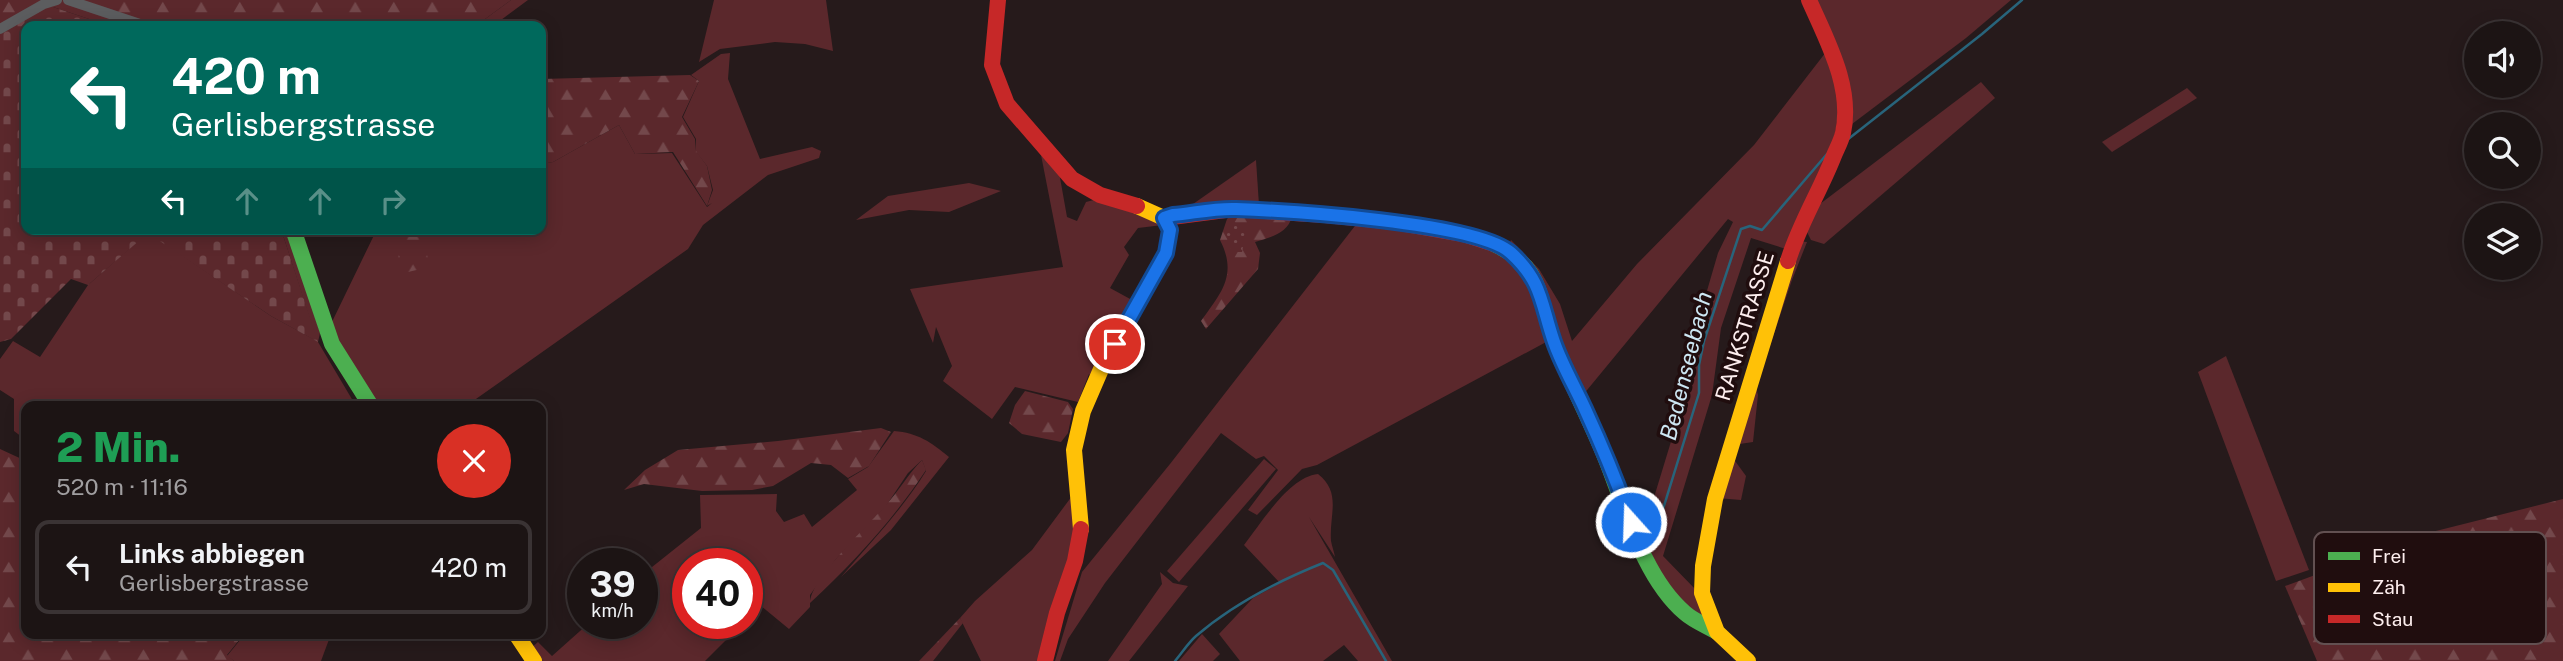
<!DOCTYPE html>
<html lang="de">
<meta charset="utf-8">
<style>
body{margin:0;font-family:"Public Sans",sans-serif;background:#292122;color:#f1f3f6;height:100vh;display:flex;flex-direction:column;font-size:26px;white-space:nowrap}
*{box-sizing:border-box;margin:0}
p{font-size:23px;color:#a09ea0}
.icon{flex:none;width:38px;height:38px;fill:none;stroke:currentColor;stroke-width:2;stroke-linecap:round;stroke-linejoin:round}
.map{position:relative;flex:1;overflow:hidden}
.details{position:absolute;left:21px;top:401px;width:525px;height:238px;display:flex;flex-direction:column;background:#1c1414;border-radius:14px;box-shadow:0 4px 18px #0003,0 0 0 2px #3a3334}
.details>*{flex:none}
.hud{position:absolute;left:21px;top:21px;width:525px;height:214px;border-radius:14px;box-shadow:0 4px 18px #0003,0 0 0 2px #3a3334;background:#00695c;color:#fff;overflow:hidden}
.fabs{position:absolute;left:2464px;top:21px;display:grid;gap:14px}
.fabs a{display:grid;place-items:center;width:77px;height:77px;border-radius:50%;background:#1c1414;box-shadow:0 4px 18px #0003,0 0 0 2px #3a3334;font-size:35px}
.speed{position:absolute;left:567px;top:548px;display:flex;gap:14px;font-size:35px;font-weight:700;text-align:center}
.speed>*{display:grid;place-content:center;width:91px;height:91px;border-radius:50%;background:#1c1414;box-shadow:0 4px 18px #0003,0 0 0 2px #3a3334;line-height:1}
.speed small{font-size:18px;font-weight:400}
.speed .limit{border:10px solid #d22;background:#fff;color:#111}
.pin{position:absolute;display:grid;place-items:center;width:60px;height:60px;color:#fff;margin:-30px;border:4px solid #fff;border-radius:50%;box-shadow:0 2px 7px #0007}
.me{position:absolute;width:77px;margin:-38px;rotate:340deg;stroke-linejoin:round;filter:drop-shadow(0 0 5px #0008)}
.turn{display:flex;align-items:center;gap:24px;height:147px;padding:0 35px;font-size:32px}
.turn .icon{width:91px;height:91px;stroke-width:2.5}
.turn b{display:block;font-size:49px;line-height:60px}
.lanes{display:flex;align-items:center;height:66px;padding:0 35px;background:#0003;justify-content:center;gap:35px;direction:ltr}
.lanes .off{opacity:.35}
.round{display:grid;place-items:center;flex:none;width:74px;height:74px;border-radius:37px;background:#292122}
.summary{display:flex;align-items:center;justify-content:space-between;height:119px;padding:0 35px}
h1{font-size:42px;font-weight:800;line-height:52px;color:#1e9e55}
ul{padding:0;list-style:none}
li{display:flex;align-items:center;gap:21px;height:94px;margin:0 14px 10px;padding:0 21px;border:4px solid #3a3334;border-radius:14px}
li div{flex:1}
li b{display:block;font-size:26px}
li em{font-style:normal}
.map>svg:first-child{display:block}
.green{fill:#5b282c}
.forest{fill:url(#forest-firs)}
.cemetery{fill:url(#cemetery-stones)}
.park{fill:url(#park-dots)}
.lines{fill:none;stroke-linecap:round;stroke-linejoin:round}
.stream{stroke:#28647b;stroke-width:2.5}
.street{stroke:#5c5d5f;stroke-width:10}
.fast{stroke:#4caf50;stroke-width:16}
.slow{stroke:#ffc107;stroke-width:16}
.jam{stroke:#c62828;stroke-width:16}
.route-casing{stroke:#114b97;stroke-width:18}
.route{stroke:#1a73e8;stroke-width:12}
.labels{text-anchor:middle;stroke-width:7;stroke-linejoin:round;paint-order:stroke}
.street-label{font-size:21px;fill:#fdeeee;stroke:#200d0e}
.water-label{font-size:23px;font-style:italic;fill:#cde7f3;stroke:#200d0e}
.key{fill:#200d0e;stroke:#625051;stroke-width:2}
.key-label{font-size:19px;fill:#fdeeee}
</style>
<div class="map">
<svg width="2563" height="661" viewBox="0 0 2563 661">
<defs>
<pattern id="forest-firs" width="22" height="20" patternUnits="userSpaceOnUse" patternTransform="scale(1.75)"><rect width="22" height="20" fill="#5b282c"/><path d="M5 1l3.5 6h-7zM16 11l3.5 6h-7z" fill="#73484b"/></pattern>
<pattern id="cemetery-stones" width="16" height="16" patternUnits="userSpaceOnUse" patternTransform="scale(1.75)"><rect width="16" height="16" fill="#5b282c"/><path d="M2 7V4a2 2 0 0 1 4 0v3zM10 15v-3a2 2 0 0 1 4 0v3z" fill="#73484b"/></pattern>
<pattern id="park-dots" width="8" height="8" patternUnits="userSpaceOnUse" patternTransform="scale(1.75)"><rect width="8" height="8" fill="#5b282c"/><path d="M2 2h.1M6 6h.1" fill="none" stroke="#73484b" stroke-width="1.8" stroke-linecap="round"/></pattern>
</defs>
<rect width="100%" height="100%" fill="#261a1b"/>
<g class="green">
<path d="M57,0h11l78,26h-36l-66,-22z"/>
<path d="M511,0h17l-35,26h-24l12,-4z"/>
<path d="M714,0h112l7,51 -28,-7 -30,-2 -55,7 -21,13z"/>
<path d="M1813,0h198l-45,38 -114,86 -7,-4z"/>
<path d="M1826,52c4,15 11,32 12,48 2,53 -30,103 -52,149l-35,-11 -30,90 -9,67 -49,161 34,35 9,30c-33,-20 -50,-47 -65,-81l39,-128 10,-63 28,-96 15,-31 -5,-3 -145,176 -36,-94 -39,-54 3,-7 28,29 21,35 12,37 65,-77 117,-119z"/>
<path d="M730,53l-2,26 32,80 52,-12 9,4 -2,7 -51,17 -65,50 -15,24 -222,157h-91l-46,-78 48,-99h164v-65l12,-2 66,-37 16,29 37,-1 35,54 5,-4 -5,3 6,-16 -6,-24 -11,-14v-13l-13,-22 16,-36 -8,-6 30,-21z"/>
<path d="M1981,82l14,16 -171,146 -13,-4 -7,-14 8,-16z"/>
<path d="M2187,88l10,10 -85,54 -10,-10z"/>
<path d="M1041,155l18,17 8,45 10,4 9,-19c26,-9 57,8 77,23l-25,3 -14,19 5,8 -19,33 22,12 -41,77 -2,-3 -11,28 -63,-15 -23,32 -49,-38 9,-15 -16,-39 -3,16 -23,-54 153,-22z"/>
<path d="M1256,160l3,45 -76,6z"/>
<path d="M969,183l32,8 -52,21 -40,-2 -53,10 32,-24z"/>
<path d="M1358,222c53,8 136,8 171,56 9,13 14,46 19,63l-231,124 -15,4 -45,46 -9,-5 30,-40 -14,-14 -8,3 -35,-26 -116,150 -37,56 -8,22h-5l27,-89 88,-108z"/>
<path d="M281,229h7l32,104 -2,9 38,64h-330v34l-12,-9v-32l-14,-9v-31l13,-18 27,16 48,-72 60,-53 123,84 46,25z"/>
<path d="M1797,241l10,1 -15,38 -36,107 2,8 -5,47 -20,3z"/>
<path d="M2226,356l83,214 -33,11 -78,-209z"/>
<path d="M894,431c24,2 37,11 55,26l-58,73 -50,47c30,-35 61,-67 85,-106l-4,-11 -14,13 -22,33 -50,53 -26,36v12l-21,22 -28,-23 -14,13v-55h-59v59h55l-38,38h-165l-9,-13 7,-6 14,14 37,-33h53v-48l59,-47 -1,-33 77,-1 -1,17 8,11 20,-8 8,13 45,-37 -9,-11 20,-12z"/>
<path d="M1730,454l16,22 -5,24 -24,-2z"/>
<path d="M1264,459l12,10 -97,113 -12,-11z"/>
<path d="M1318,474c24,19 11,40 13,67 1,5 3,11 4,16l-26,-40 83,144h-34l-14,-16 -21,16h-83l-21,-27 34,-36 27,-15 -36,-38c18,-23 45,-68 74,-71z"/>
<path d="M1072,496l5,35 -39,130h-57l-21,-43 15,-17 57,-51z"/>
<path d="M1160,572l13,11 15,3 -59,75h-21l54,-77z"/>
<path d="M245,634h86l-10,27h-87l-7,-5z"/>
<path d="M1202,634l18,20 -7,7h-34z"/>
</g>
<g class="forest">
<path d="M0,0h57l-57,29z"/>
<path d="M68,0h443l-30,22 -12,4 -254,-2 -16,2h-53z"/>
<path d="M690,75l9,6 -17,36 13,22 1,12 11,15 5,24 -5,16 -34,-54 -38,2 -16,-29 -66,37 -12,2v-85z"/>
<path d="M1233,213l59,3c-4,18 -22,21 -37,26l5,11 -2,16 -52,60 -5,-8c20,-28 37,-46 19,-81l7,-21z"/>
<path d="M406,229h15l7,30 -3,9 -17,4 -9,-2 -2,-8z"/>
<path d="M1025,391l43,11 5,7 -5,24 -7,9 -39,-8 -13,-11 6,-18z"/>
<path d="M881,428l10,4 -22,34 -21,12 -17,-13 -20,-2 -38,23 -21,4 -50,1 -58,-7 -20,6 21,-20 33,-20 100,-9z"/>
<path d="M0,449l26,12v173h218l-17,21 7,6h-234z"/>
<path d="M922,460l4,10c-33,50 -72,92 -116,133 1,-25 57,-76 75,-97 14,-15 23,-32 37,-46z"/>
<path d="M2563,499v162h-246l-32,-75 147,-54z"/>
<path d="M960,618l3,5 -30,38h-14z"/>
</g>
<path class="cemetery" d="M44,4l66,22h-84v203h255l37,113 -47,-26 -123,-83 -60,52 -17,-6 -60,60 -11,3v-313z"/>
<path class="park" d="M1232,220l14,11 -4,21h-10l-6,-17z"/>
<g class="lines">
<g class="stream">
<path d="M1847,140l135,-106 40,-34"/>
<path d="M1650,551l49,-158v-28l5,-24 37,-112 9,-3 12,4 65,-76"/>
<path d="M1175,661c7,-8 13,-18 21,-25 37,-32 82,-55 127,-73l10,7 53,91"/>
</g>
<g class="street">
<path d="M68,0l78,26"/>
<path d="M0,29l44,-25 13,-4"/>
</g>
<g class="fast">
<path d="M293,229l39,115 39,62"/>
<path d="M1494,244c51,23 44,58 61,101 15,36 33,71 48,107 22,52 38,123 82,161 9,8 22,13 32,19"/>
</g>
<g class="slow">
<path d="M1081,529l-7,-79 9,-39 19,-44 64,-114 4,-22 -6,-13 -27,-12"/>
<path d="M516,634l18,27"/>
<path d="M1748,661l-31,-29 -15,-39 1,-27 12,-67 73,-238"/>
</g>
<g class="jam">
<path d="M998,0l-6,65 15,39 65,75 28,16 37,11"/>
<path d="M1164,218l69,-9 92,6 70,7 68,12 31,10"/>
<path d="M1788,261c11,-36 31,-68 45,-103 3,-8 8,-16 10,-25 10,-46 -16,-92 -34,-133"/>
<path d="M1045,661l12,-48 18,-52 6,-32"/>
</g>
</g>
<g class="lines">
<defs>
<path id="route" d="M1115,344l51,-91 4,-23 -6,-12 9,-3c21,-2 43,-7 63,-6 52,2 241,13 275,44 32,29 30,52 43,89 8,23 21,45 31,67 17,37 33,75 46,113"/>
</defs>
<use href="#route" class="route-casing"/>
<use href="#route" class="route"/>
</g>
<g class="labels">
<g class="street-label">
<text transform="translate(1745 326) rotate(-73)" y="7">RANKSTRASSE</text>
</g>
<g class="water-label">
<text transform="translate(1686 366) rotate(-76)" y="8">Bedenseebach</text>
</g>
</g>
<rect x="2314" y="532" width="232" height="112" rx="10" class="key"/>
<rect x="2328" y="552" width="32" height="8" fill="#4caf50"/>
<rect x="2328" y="583" width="32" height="9" fill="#ffc107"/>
<rect x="2328" y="615" width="32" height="8" fill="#c62828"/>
<g class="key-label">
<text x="2372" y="563">Frei</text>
<text x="2372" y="594">Zäh</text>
<text x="2372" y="626">Stau</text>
</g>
</svg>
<div class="fabs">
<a><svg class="icon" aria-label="sound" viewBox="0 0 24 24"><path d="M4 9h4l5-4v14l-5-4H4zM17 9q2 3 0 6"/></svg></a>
<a><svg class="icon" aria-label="search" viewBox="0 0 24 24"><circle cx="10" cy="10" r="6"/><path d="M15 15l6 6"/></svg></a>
<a><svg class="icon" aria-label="layers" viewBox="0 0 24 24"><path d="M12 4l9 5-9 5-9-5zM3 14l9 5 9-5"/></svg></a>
</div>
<div class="speed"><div>39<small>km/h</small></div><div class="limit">40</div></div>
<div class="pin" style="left:1115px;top:344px;background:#d93025"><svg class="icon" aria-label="arrive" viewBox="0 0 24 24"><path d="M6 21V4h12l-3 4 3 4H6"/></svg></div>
<svg class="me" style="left:1631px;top:522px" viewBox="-20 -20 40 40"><circle r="17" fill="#1a73e8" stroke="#fff" stroke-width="3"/><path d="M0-11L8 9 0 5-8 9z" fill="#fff"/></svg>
<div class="hud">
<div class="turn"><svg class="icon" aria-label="left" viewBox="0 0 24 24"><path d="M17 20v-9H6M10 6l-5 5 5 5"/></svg><div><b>420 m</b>Gerlisbergstrasse</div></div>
<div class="lanes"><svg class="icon" aria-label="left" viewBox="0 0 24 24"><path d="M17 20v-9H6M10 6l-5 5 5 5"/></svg><svg class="icon off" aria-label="ahead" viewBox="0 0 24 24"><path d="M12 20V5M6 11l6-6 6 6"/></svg><svg class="icon off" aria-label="ahead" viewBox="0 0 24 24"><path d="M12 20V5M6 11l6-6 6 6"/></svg><svg class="icon off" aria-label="right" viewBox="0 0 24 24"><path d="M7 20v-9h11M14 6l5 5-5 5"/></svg></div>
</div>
<section class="details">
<div class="summary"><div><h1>2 Min.</h1><p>520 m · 11:16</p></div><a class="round" style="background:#d93025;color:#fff"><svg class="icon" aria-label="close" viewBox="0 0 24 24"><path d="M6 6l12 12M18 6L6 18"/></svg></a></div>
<ul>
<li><svg class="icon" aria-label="left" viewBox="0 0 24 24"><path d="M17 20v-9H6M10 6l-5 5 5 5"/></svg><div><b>Links abbiegen</b><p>Gerlisbergstrasse</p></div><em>420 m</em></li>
</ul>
</section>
</div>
